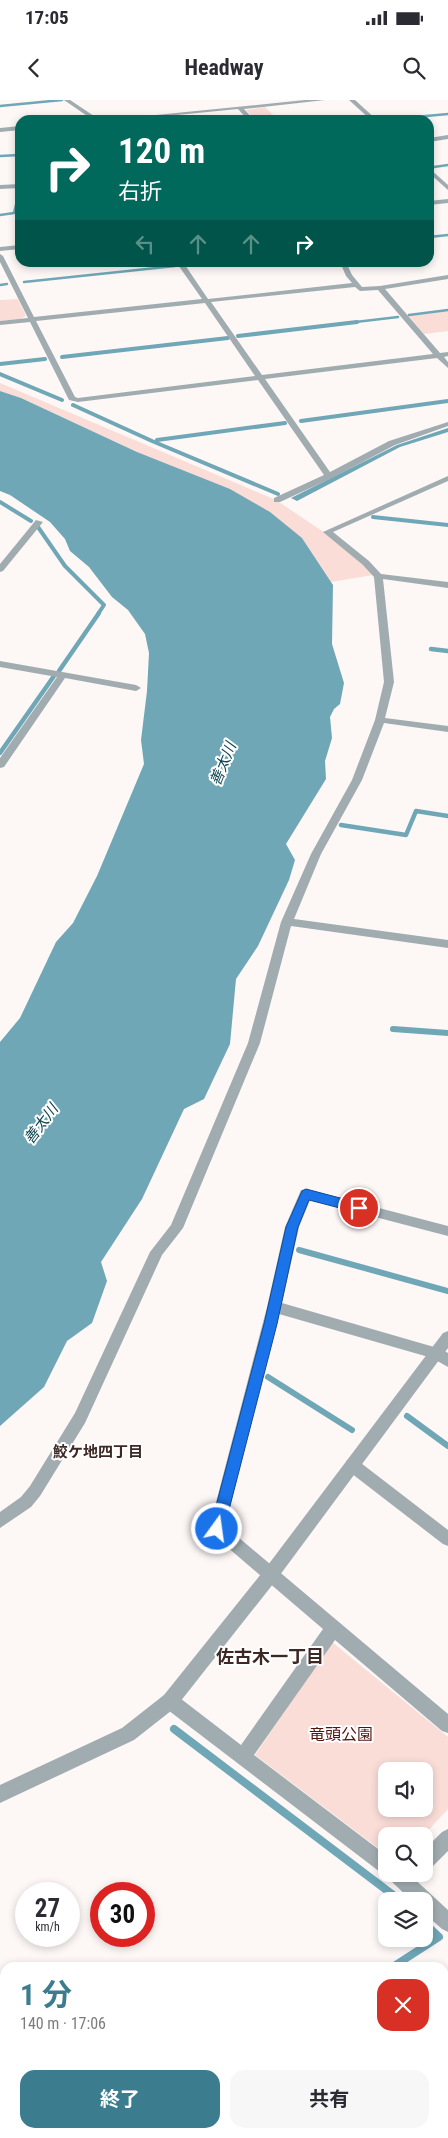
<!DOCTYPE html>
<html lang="ja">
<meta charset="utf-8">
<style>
body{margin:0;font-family:"Roboto Condensed","Noto Sans JP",sans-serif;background:#f7f7f7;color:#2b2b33;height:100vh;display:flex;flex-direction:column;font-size:19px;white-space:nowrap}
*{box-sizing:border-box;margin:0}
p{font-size:16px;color:#7c7c81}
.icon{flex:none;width:28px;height:28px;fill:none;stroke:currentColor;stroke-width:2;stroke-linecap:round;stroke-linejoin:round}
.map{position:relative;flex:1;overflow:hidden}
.details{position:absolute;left:0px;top:1862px;width:449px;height:176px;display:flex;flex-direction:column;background:#fff;border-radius:15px 15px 0 0;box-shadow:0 2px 8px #0003}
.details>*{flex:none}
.guide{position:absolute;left:15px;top:15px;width:419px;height:152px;border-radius:15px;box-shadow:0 2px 8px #0003;background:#00695c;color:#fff;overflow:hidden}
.controls{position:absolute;left:378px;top:1662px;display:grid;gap:10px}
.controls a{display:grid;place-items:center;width:55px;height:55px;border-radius:10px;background:#fff;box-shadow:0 2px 8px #0003;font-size:25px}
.speed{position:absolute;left:15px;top:1782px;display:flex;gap:10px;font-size:25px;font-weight:700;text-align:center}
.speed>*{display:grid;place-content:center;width:65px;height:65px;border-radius:50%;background:#fff;box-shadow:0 2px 8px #0003;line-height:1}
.speed small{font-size:12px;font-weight:400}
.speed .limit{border:8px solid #d22;background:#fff;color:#111}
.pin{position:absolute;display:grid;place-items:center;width:42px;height:42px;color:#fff;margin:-21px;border:2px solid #fff;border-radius:50%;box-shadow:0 1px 5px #0007}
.me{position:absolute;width:55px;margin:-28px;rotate:14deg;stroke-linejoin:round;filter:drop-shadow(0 0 4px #0008)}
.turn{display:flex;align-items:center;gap:18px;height:105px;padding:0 20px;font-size:22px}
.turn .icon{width:65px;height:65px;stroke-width:2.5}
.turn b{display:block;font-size:35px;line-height:42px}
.lanes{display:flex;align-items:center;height:48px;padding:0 20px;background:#0003;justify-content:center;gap:25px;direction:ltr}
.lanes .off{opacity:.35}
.round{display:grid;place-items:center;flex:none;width:52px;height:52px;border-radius:15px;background:#f7f7f7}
.headline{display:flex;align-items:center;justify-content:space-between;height:85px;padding:0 20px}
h1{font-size:30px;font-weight:700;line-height:38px;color:#3b7c8e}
.cta{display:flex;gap:10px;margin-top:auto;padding:10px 20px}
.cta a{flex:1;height:58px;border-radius:15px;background:#3b7c8e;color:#fff;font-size:20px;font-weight:700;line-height:58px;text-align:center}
.cta a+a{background:#f7f7f7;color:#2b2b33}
.status{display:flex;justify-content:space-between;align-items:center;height:35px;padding:0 25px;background:#fff;direction:ltr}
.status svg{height:14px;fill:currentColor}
header{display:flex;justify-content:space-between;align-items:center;height:65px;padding:0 20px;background:#fff;font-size:22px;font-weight:700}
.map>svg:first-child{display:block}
.green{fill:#fbddd8;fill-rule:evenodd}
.water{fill:#6fa7b7}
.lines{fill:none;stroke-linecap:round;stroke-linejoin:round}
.stream-far4{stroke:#6fa7b7;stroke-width:2.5}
.stream-far3{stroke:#6fa7b7;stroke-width:4}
.stream-far2{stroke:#6fa7b7;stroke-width:4.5}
.stream-far1{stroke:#6fa7b7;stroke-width:6}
.stream{stroke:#6fa7b7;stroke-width:8}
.minor{fill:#a0acb0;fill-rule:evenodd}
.tertiary{fill:#a0acb0;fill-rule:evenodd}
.secondary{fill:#76878d;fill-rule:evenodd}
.route{fill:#1a73e8;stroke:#114b97}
.labels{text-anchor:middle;stroke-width:4;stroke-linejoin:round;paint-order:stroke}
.water-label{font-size:15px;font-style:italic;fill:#124551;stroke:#fff}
.neighbourhood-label{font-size:15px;font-weight:bold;fill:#3d2824;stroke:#fff}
.near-park-label{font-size:16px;fill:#52140e;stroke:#fff}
.near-neighbourhood-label{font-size:18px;font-weight:bold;fill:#3d2824;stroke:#fff}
</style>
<div class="status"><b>17:05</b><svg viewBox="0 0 49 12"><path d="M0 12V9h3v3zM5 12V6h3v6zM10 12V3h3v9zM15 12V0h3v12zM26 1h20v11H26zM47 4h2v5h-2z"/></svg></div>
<header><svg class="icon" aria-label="back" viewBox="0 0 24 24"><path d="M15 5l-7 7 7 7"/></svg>Headway<svg class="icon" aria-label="search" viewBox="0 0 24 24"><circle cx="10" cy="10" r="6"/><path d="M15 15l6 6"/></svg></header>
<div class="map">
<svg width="448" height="2038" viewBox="0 0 448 2038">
<rect width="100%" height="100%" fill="#fdf7f6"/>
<g class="green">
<path d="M265,7l13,13h-23l-9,-10z"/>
<path d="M18,199l8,17 -6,3 -20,2v-21z"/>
<path d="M448,211v20l-24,3 -15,-18z"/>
<path d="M0,283l276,117 49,33 39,31 9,11 -42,7 -29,-44 -165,-86 -116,-54 -21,-7z"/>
<path d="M332,1542l116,95v72l-25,27h-37v18l-131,-99zM386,1671h38v38h-38z"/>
</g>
<g class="water">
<path d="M0,291l21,7 116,54 93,37 40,23 32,26 31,47 -1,59 12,39 -4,21 -6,5 -4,8 2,21 -7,23 1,18 -40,65 9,16 -6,20 -31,66 -22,33 -6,65 -26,55 -20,10 -42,90 -41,63 6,19 -15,42 -25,18 -23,46 -44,39v-384l20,-24 36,-76 17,-19 24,-47 47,-112 -3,-24 6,-49 2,-38 -4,-19 -17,-24 -16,-13 -23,-30 -19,-16 -5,-12 -15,-17 -40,-27 -10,-4z"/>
<path d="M448,328v4l-48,15 -103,54 -6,-3 106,-53z"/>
</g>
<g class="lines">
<g class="stream-far4">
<path d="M0,6l62,-6"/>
<path d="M383,20l65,-6"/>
<path d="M0,56l20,-1"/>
<path d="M434,67l14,-2"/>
<path d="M0,115l14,-2 3,-12h3"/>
<path d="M429,137l19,-2"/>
<path d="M186,164l15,-2"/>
<path d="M24,182l151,-16"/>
<path d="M0,185l7,-1"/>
<path d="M409,215l39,-5"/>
<path d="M347,223l51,-6"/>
</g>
<g class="stream-far3">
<path d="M238,236l119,-14"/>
<path d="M62,257l166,-19"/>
<path d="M0,264l45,-5"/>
<path d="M0,274l62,26"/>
<path d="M73,305l79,36 126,53"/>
<path d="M301,321l147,-20"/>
<path d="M157,340l128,-17"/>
<path d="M0,402l31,19"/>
<path d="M373,417l75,8"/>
<path d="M38,427l27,39 39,39 -6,9"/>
</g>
<g class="stream-far2">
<path d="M431,549l17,2"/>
<path d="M59,571l40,-58"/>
<path d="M0,653l54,-77"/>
<path d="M341,725l65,10 10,-24 32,5"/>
</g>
<g class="stream-far1">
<path d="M393,929l55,4"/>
<path d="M299,1150l149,41"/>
<path d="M268,1277l84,53"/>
<path d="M407,1316l41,30"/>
</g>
<g class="stream">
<path d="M174,1629l227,172"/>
<path d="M391,1868l48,-31 -15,-14"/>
</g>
<g class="minor">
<path d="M64,0h6l30,20h-7z"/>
<path d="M305,0h20l-81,9 10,11h-6l-10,-11 -112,11h-20z"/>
<path d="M349,0h6l22,20h-6z"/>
<path d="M20,26v4l-20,2v-4z"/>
<path d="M448,35v4l-19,3v-4z"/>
<path d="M429,68l19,17v5l-19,-17z"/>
<path d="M20,84v4l-20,1v-4z"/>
<path d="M448,99v4l-19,2v-4z"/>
<path d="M20,145v4l-20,2v-4z"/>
<path d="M0,154l3,2 31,61 168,-18 -26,-37h7l25,37 144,-16 -6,-7 -6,-14h6l6,13 10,12 18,-1 68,-11v4l-63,10 55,64 8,-1v4l-4,1 4,5v6l-11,-10 -172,21 65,93 59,-31 59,-19v4l-53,19 -63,33 -52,24h-6v-4l50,-23 -66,-95 -180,22 -9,-2 -39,-78 -30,3v-4l28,-3 -28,-56zM355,187l5,4 18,-1 55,64 -171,21 -51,-73zM205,203l50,73 -177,22 -3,-1 -39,-76z"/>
<path d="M448,376v5l-115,51 36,29 12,13 67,8v6l-65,-9 11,103 -9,36 63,8v6l-64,-9 -22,57 -41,74 -27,65 154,21v8l-157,-22 -31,117 -77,185 -21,27 -77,168 -45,73 -9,11 -31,21v-16l21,-15 9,-11 45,-73 75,-161 21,-27 77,-182 33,-121 30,-68 41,-74 23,-60 9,-38 -10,-105 -11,-12 -40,-33z"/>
<path d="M36,420l7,2 -40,49 -3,1v-8z"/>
<path d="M0,561l136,24 5,3 -5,3 -71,-13 -61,89 -4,1v-10l57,-81 -57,-10z"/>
<path d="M306,1089l142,37v10l-138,-36 -11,27 -17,76 159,46 7,4v14l-16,-9 -153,-44 -54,212 223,188v19l-6,-2 -107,-91 -81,115 132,100v19h23l39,36v22l-6,-3 -18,-16v-12h-12l-22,-21 -3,-6 -7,-2 -216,-165 -2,-6 2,-6 6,-2 6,2 65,50 82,-116 -111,-95 -3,-5 58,-222 18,-80 16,-37z"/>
<path d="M352,1358l5,2 91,70v16l-5,-2 -96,-74 -2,-5 2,-5z"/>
<path d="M448,1729v22l-18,18 -6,3v-22l18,-18z"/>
</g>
<path class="tertiary" d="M448,1231v17l-171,231 -101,128 -42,33 -134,63v-18l122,-57 42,-33 101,-126 178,-236z"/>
<path class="secondary" d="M448,2025v13h-14l2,-4h8v-7z"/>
</g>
<path class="route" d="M306,1089l53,14 4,2 2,3 -2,3 -4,2 -50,-13 -11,27 -21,97 -53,205 -2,5 -5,2 -5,-2 -2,-5 54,-205 22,-97 16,-36z"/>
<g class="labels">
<g class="water-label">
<text transform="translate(223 664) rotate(-68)" y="5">善太川</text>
<text transform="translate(41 1024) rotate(-53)" y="5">善太川</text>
</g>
<g class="neighbourhood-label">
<text x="98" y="1357">鮫ケ地四丁目</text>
</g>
<g class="near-park-label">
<text x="341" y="1640">竜頭公園</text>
</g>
<g class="near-neighbourhood-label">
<text x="270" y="1563">佐古木一丁目</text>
</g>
</g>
</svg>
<div class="controls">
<a><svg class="icon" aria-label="sound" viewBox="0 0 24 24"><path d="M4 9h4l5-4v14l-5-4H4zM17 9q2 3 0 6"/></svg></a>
<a><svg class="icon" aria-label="search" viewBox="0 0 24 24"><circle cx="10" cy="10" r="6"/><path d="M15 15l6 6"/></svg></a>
<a><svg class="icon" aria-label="layers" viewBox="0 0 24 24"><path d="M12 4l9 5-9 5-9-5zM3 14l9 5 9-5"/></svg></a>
</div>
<div class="speed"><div>27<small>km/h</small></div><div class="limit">30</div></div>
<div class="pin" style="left:359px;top:1108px;background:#d93025"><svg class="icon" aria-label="arrive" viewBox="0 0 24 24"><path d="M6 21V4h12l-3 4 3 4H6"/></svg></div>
<svg class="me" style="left:217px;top:1429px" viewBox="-20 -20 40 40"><circle r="17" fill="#1a73e8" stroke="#fff" stroke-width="3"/><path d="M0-11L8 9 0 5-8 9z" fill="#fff"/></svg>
<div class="guide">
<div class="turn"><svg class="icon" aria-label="right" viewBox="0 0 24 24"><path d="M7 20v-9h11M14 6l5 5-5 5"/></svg><div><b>120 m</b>右折</div></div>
<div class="lanes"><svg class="icon off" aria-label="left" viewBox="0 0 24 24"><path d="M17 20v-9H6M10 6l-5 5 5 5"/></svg><svg class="icon off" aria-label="ahead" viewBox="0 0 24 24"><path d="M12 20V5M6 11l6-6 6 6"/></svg><svg class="icon off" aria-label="ahead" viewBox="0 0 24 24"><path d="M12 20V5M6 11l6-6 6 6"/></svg><svg class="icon" aria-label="right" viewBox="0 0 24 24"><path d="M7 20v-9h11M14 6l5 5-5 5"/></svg></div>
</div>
<section class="details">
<div class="headline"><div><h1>1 分</h1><p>140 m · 17:06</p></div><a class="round" style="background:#d93025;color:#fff"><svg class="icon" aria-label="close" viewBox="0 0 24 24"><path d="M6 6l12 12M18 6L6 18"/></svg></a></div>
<div class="cta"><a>終了</a><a>共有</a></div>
</section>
</div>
